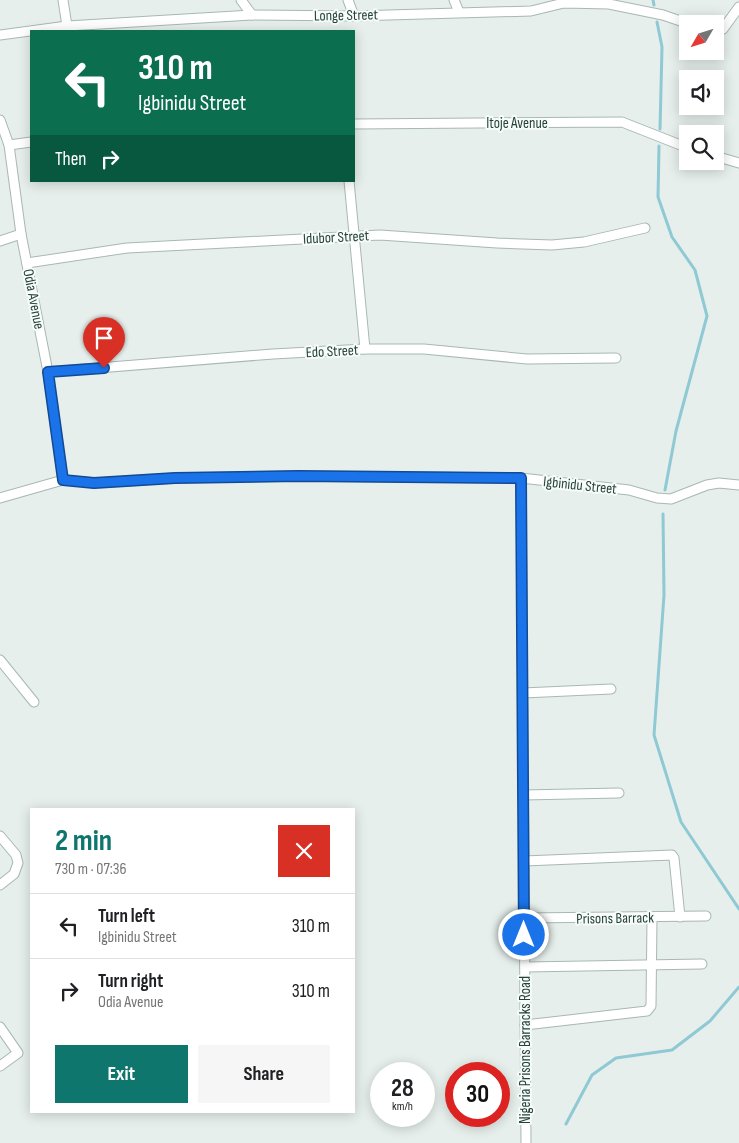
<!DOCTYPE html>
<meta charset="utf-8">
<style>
body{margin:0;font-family:"Sofia Sans Condensed",sans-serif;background:#f6f6f6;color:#202124;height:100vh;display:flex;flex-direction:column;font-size:19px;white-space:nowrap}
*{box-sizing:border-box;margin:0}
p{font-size:16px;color:#757577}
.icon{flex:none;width:28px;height:28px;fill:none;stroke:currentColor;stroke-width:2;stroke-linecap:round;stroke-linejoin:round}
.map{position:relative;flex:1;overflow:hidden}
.drawer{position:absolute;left:30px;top:808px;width:325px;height:305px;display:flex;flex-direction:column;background:#fff;border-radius:0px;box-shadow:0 2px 12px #0003}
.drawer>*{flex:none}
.banner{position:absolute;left:30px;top:30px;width:325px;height:152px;border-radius:0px;box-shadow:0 2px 12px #0003;background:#0b6e4f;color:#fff;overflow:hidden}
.needle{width:32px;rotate:231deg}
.buttons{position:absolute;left:679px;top:15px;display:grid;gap:10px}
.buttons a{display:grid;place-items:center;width:45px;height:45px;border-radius:0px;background:#fff;box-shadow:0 2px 12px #0003;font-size:25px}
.speed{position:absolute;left:370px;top:1062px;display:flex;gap:10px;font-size:25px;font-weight:700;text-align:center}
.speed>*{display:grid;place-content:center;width:65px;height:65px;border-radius:50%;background:#fff;box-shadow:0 2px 12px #0003;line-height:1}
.speed small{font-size:12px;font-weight:400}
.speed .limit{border:8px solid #d22;background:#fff;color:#111}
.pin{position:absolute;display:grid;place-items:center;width:42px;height:42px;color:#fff;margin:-51px -21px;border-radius:50% 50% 50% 0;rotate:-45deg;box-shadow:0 0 5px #0007}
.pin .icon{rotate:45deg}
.me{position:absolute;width:55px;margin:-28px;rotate:0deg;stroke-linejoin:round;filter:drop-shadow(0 0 4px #0008)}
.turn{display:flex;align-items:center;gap:18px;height:105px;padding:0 25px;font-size:22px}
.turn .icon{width:65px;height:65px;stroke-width:2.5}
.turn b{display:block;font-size:35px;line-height:42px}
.then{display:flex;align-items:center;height:48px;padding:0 25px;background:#0003;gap:10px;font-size:19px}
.round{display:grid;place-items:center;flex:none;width:52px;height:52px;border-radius:0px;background:#f6f6f6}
.headline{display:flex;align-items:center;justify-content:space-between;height:85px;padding:0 25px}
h1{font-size:30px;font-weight:700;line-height:38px;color:#0f766e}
.primary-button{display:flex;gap:10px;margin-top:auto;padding:10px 25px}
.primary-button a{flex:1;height:58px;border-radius:0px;background:#0f766e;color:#fff;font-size:20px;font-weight:700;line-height:58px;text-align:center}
.primary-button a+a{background:#f6f6f6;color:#202124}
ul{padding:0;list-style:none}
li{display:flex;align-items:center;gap:15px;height:65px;padding:0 25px;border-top:1px solid #e0e0e0}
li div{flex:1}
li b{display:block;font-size:19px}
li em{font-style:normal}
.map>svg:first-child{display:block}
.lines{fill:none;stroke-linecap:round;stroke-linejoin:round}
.stream{stroke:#8ec9d4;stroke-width:3}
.street-casing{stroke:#a8b8b2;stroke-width:11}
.street{stroke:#fff;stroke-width:9}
.route-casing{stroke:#114b97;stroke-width:12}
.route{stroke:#1a73e8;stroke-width:9}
.labels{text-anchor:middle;stroke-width:4;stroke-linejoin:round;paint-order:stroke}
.street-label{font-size:15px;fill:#24423a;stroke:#f7fbf9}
</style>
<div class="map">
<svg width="739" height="1143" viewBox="0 0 739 1143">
<rect width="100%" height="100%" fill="#e6efeb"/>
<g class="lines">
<g class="stream">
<path d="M653,0l1,5"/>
<path d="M657,22l5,25 -2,82"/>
<path d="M659,146l-1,51 14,40 23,33 12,46 -31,115 -11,59"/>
<path d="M663,514l1,81 -10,140 27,87 58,87"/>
<path d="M566,1124l26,-49 24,-17 56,-8 38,-29 29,-34"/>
</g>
<defs>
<g id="street">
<path d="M63,0l4,26"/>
<path d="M241,0l11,15"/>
<path d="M348,0l6,16"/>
<path d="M454,0l5,12"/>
<path d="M715,32l8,-3 16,-22"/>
<path d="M0,35l67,-9 185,-11 102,1 177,-5 33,-8 45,1 54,11 26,9"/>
<path d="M0,120l9,25 12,89 27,138 15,108"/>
<path d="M354,124l268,-2 66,26"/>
<path d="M9,145l22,-3"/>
<path d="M715,156l24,7"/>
<path d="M349,181l16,168"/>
<path d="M0,241l21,-7"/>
<path d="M27,263l100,-15 253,-13 117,8 55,2 32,-3 61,-14"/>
<path d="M48,372l225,-18 92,-5h59l103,10 89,-1"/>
<path d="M521,478l5,665"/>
<path d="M0,498l63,-18 31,3 81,-5 123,-2 223,2 108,12 28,8 14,1 36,-14 12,-2 20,2"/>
<path d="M0,660l34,42"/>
<path d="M523,693l88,-4"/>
<path d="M523,795l96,-2"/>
<path d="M0,836l16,19 2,8 -4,11 -14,11"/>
<path d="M524,861l148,-6 2,3 6,59"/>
<path d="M524,918l182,-2"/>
<path d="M525,967l177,-3"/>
<path d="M525,1025l122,-14 4,-5 1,-88"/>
<path d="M0,1027l18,26 -18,13"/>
</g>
</defs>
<use href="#street" class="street-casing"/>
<use href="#street" class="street"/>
</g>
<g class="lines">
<defs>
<path id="route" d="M104,368l-56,4 15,108 31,3 81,-5 123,-2 223,2 3,457"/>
</defs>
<use href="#route" class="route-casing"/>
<use href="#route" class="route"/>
</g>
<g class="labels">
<g class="street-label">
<text transform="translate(346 15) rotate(-1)" y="5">Longe Street</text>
<text x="517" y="128">Itoje Avenue</text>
<text transform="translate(336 237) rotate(-3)" y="5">Idubor Street</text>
<text transform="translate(34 299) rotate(79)" y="5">Odia Avenue</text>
<text transform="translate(332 351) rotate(-3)" y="5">Edo Street</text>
<text transform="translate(580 485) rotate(6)" y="5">Igbinidu Street</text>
<text transform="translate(615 918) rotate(-1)" y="5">Prisons Barrack</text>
<text transform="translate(525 1050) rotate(-90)" y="5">Nigeria Prisons Barracks Road</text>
</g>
</g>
</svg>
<div class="buttons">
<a><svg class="needle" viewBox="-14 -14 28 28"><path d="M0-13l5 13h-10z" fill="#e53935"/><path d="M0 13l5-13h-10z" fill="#757577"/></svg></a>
<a><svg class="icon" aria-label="sound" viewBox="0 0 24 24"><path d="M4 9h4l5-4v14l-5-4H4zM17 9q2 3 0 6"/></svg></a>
<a><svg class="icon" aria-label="search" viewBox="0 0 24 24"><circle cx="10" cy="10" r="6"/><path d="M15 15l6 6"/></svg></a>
</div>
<div class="speed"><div>28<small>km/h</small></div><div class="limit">30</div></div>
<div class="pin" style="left:104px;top:368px;background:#d93025"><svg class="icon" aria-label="arrive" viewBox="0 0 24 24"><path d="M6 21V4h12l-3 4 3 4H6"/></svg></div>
<svg class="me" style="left:524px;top:935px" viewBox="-20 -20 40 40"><circle r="17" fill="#1a73e8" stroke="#fff" stroke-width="3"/><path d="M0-11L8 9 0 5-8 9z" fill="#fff"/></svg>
<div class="banner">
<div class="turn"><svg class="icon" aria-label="left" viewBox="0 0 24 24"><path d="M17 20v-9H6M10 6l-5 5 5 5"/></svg><div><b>310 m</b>Igbinidu Street</div></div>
<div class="then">Then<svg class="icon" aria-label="right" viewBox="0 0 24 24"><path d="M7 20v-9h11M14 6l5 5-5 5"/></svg></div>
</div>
<section class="drawer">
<div class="headline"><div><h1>2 min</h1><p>730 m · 07:36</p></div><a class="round" style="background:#d93025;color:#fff"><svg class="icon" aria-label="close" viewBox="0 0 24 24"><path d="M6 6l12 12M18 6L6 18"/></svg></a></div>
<ul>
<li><svg class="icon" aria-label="left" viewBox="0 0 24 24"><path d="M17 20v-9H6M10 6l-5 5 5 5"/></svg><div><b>Turn left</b><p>Igbinidu Street</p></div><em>310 m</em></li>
<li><svg class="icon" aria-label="right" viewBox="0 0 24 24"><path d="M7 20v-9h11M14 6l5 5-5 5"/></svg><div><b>Turn right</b><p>Odia Avenue</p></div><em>310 m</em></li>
</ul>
<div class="primary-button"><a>Exit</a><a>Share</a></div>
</section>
</div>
